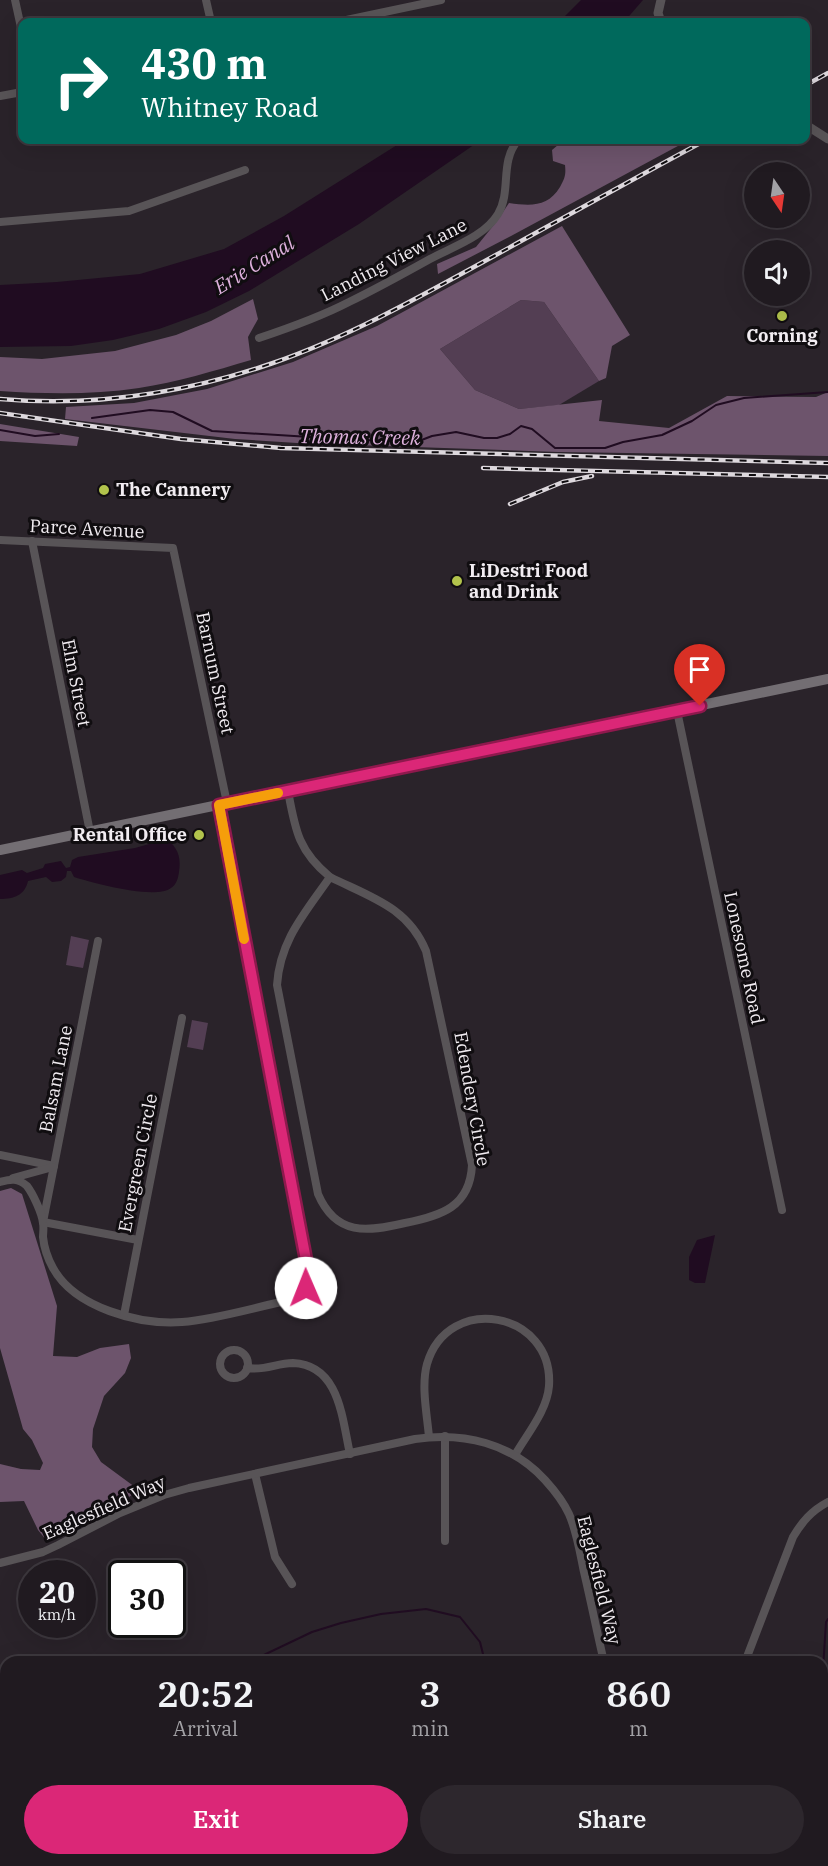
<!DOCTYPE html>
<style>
body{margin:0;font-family:"IBM Plex Serif",serif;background:#2d272d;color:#f1f3f6;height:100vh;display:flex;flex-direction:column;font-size:22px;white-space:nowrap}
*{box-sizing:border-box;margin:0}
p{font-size:20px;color:#a2a1a5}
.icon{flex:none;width:33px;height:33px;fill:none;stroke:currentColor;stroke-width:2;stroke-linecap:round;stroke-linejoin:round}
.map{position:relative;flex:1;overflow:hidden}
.panel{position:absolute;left:0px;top:1656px;width:828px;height:210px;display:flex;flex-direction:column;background:#201a20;border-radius:18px 18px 0 0;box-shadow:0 6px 24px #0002,0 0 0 2px #3d383e}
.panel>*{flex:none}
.hud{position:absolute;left:18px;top:18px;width:792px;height:126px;border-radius:12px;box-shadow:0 6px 24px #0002,0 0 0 2px #3d383e;background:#00695c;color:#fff;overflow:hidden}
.needle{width:39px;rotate:167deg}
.tools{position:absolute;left:744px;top:162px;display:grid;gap:12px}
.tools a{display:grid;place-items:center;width:66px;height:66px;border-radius:50%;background:#201a20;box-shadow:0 6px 24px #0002,0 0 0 2px #3d383e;font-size:30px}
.speed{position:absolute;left:18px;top:1560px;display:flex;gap:12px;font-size:30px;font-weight:700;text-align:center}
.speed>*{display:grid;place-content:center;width:78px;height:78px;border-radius:50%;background:#201a20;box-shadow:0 6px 24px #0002,0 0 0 2px #3d383e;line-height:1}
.speed small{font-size:15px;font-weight:400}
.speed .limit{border:3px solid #111;border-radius:9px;background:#fff;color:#111}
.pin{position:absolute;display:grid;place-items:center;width:51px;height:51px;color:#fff;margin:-62px -26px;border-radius:50% 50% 50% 0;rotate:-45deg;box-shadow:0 0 6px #0007}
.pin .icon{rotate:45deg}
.me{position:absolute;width:66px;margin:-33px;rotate:359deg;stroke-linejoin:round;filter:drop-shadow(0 0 4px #0008)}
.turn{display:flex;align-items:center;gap:21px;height:126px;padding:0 24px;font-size:27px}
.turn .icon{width:78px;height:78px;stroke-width:2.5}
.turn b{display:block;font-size:42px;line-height:51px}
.eta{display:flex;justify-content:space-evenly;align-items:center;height:102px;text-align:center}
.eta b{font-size:36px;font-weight:600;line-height:42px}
.primary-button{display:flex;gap:12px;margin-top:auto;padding:12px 24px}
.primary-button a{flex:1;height:69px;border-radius:36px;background:#db2777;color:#fff;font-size:24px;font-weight:600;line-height:69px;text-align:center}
.primary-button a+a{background:#2d272d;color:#f1f3f6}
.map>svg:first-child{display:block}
.green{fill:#533e53}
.forest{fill:#6d546c}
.water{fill:#200c21}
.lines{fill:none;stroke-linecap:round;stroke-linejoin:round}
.stream{stroke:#200c21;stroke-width:2}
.minor{stroke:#585457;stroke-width:8}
.tertiary{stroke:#585457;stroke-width:9}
.secondary{stroke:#736e73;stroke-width:10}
.rail-casing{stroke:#ddd8dd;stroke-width:4.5}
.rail{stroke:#100d10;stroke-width:2;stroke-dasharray:7;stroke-linecap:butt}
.route-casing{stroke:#8e194d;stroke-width:15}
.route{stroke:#db2777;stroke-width:10}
.slow{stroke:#f59e0b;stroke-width:10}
.poi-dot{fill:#b2c34c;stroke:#100d10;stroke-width:2}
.labels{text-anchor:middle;stroke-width:6;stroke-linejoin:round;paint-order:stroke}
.street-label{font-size:18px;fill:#f1ecf1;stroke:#100d10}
.poi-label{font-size:18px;font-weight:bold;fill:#f1ecf1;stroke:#100d10;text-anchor:start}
.water-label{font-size:20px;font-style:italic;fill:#ddb0dc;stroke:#100d10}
</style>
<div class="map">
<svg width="828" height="1866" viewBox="0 0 828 1866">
<rect width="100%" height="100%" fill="#2a232a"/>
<g class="green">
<path d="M521,300l23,2 55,79 -40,24 -40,4 -44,-19 -35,-41z"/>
<path d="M71,936l18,4 -6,28 -17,-3z"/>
<path d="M192,1020l16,3 -5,27 -16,-3z"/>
</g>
<g class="forest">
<path d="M564,140h125l-178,96 -73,38 -1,-10 39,-17 21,-26 12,-18c22,3 39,4 51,-16 5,-9 6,-12 5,-22l-12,-4 -1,-11z"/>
<path d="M562,226l68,109 -18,11 -6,32 -7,3 -55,-79 -23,-2 -81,49 35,41 44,19 83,-9 -3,21 70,7 58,-32 89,1 12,-5v64l-270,-4 -261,-9 -62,-4 -170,-20 1,-12 68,-4 73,-14 86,-27 84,-36z"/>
<path d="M253,299l5,20 -10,18 3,23c-37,11 -74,22 -112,28 -46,7 -93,6 -139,3v-34l42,2 73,-8 61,-16 35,-14z"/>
<path d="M0,424l79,13 -2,9 -77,-5z"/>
<path d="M11,1188l11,6 35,112 -4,50 24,1 23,-9 29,-4 2,14 -6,15 -21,23 -11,33 -1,18 9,15 38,28c-31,22 -55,37 -92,51l-9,-11 -14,-29 -24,1v-38l21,5 19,1 3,-7 -11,-23 -9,-11 -23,-81v-157z"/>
</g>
<g class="water">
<path d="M581,0h62l-19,22h-65z"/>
<path d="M405,140h76l-122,84 -110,67 -43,21 -47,17 -46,11 -42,6 -71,1v-62l57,-3 83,-8 84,-25 60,-33z"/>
<path d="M163,840l7,2c9,8 11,18 9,30 -1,6 -2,12 -8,16 -16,12 -78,-5 -97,-11l-3,-6h-4l-1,6 -5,4 -9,1 -6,-5 -18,4c-3,14 -14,18 -28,18v-24l22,-5 5,3 16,-5 2,-4 16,-3 5,7 4,-1 2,-7 6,-3 57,-9z"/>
<path d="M715,1235l-10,48h-10l-6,-3v-23l8,-17z"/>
</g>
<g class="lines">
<g class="stream">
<path d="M92,418l58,-8 23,2 39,19 146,9 61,1 13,-5 24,-4 28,6h13l13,-4 11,-8 11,3 23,19h50l18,-6 39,-7 30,-14 24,-16 28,-7 84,-6"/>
<path d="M0,430l35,6 24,-2"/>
<path d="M249,1662l63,-30 29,-9 40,-9 45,-5 34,8 20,25 5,20"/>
<path d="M822,1685l4,-63 2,-3"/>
<path d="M0,1726l6,-3"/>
<path d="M571,1860l2,6"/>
<path d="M752,1866l1,-6"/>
</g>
<g class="minor">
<path d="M15,0l7,32"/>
<path d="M206,0l5,22"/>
<path d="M337,22l104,-22"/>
<path d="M0,96l22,-4"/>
<path d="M0,222l129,-11 116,-41"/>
<path d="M259,338c30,-10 61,-21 90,-36 27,-13 54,-28 81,-43 22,-12 54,-22 68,-45 14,-24 1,-51 20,-74"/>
<path d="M0,540l173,8 54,255"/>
<path d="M32,541l58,291"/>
<path d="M677,711l105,499"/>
<path d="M288,791c7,38 10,60 42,86"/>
<path d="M330,877c40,20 78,30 96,74l46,214c-2,42 -31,51 -67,58 -38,9 -69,13 -87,-29l-41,-209c3,-45 28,-72 53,-108z"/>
<path d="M98,941l-55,281 95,18"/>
<path d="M0,1155l54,11"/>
<path d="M13,1178l40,-11"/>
<path d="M0,1182c11,-3 18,-4 27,4 6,8 15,27 16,37 1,5 0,10 0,14 1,10 5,22 10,31 22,40 86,57 129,54 35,-3 70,-14 104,-21 21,-6 25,-16 21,-36l-88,-460"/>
<path d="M124,1315l58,-297"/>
<circle cx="234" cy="1364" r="14"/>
<path d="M247,1368c19,3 29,-5 46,-5 47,2 49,56 57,91"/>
<path d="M445,1436v105"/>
<path d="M429,1437c-2,-23 -8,-51 -2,-73 21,-72 127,-53 122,22 -2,25 -22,48 -34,69"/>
<path d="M255,1474l20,83 17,27"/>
<path d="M0,1563l43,-11 15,-7 62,-32 44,-18 25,-7 226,-49c49,-7 96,4 130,41 10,11 18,21 24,34 8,18 11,39 15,58 7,30 13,60 20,90"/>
<path d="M745,1662l48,-125c9,-15 18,-26 35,-35"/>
<path d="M135,1860v6"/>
<path d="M393,1860l12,6"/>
<path d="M711,1860l12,6"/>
<path d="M515,1866l5,-6"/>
</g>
<g class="tertiary">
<path d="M661,22l-3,-9 3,-13"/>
<path d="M806,125l22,14"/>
</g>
<path class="secondary" d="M0,850l828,-171"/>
<defs>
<g id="rail">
<path d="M806,85l22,-12"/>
<path d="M0,399c92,8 186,-6 273,-36 78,-27 150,-68 221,-107 71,-39 141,-78 212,-116"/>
<path d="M0,413l181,26 100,9 547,15"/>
<path d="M483,468l345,9"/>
<path d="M510,504l53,-22 29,-6"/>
</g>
</defs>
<use href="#rail" class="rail-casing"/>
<use href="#rail" class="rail"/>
</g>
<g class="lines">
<defs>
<path id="route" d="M306,1288l3,-8 -2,-15 -88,-460 481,-99"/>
</defs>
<use href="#route" class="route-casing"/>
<use href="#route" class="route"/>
<path class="slow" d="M244,939l-25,-134 59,-12"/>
</g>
<g class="poi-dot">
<circle cx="782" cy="316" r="6"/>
<circle cx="104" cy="490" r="6"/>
<circle cx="457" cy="581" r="6"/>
<circle cx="199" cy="835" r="6"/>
</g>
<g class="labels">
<g class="street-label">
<text transform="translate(394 260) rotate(-27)" y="6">Landing View Lane</text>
<text transform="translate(87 529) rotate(3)" y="6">Parce Avenue</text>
<text transform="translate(215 673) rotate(78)" y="6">Barnum Street</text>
<text transform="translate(76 683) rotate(79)" y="6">Elm Street</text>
<text transform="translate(744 958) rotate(78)" y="6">Lonesome Road</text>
<text transform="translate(56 1079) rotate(-79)" y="6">Balsam Lane</text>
<text transform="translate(472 1099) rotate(80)" y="6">Edendery Circle</text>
<text transform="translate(138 1163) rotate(-79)" y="6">Evergreen Circle</text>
<text transform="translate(104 1508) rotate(-24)" y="6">Eaglesfield Way</text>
<text transform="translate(599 1580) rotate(76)" y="6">Eaglesfield Way</text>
</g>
<g class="poi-label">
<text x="782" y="342" text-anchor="middle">Corning</text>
<text x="116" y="496">The Cannery</text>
<text x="469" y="577">LiDestri Food<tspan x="469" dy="21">and Drink</tspan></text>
<text x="187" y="841" text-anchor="end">Rental Office</text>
</g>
<g class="water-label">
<text transform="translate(254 265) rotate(-32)" y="7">Erie Canal</text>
<text transform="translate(360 437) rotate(1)" y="7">Thomas Creek</text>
</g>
</g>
</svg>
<div class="tools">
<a><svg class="needle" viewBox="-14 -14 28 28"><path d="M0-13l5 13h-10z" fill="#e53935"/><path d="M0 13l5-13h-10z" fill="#a2a1a5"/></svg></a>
<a><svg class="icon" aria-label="sound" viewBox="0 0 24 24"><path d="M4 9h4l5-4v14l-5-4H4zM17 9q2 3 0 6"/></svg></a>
</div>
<div class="speed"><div>20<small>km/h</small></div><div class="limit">30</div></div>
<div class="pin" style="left:700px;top:706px;background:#d93025"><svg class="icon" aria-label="arrive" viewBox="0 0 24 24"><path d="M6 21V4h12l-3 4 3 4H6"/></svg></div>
<svg class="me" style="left:306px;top:1288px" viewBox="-20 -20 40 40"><circle r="19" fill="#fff"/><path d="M0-13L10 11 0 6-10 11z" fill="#db2777"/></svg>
<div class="hud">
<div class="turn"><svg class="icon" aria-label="right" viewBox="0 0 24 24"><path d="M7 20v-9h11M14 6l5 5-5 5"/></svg><div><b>430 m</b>Whitney Road</div></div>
</div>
<section class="panel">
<div class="eta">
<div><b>20:52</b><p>Arrival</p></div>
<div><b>3</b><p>min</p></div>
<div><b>860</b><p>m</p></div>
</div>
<div class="primary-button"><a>Exit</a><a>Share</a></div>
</section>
</div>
